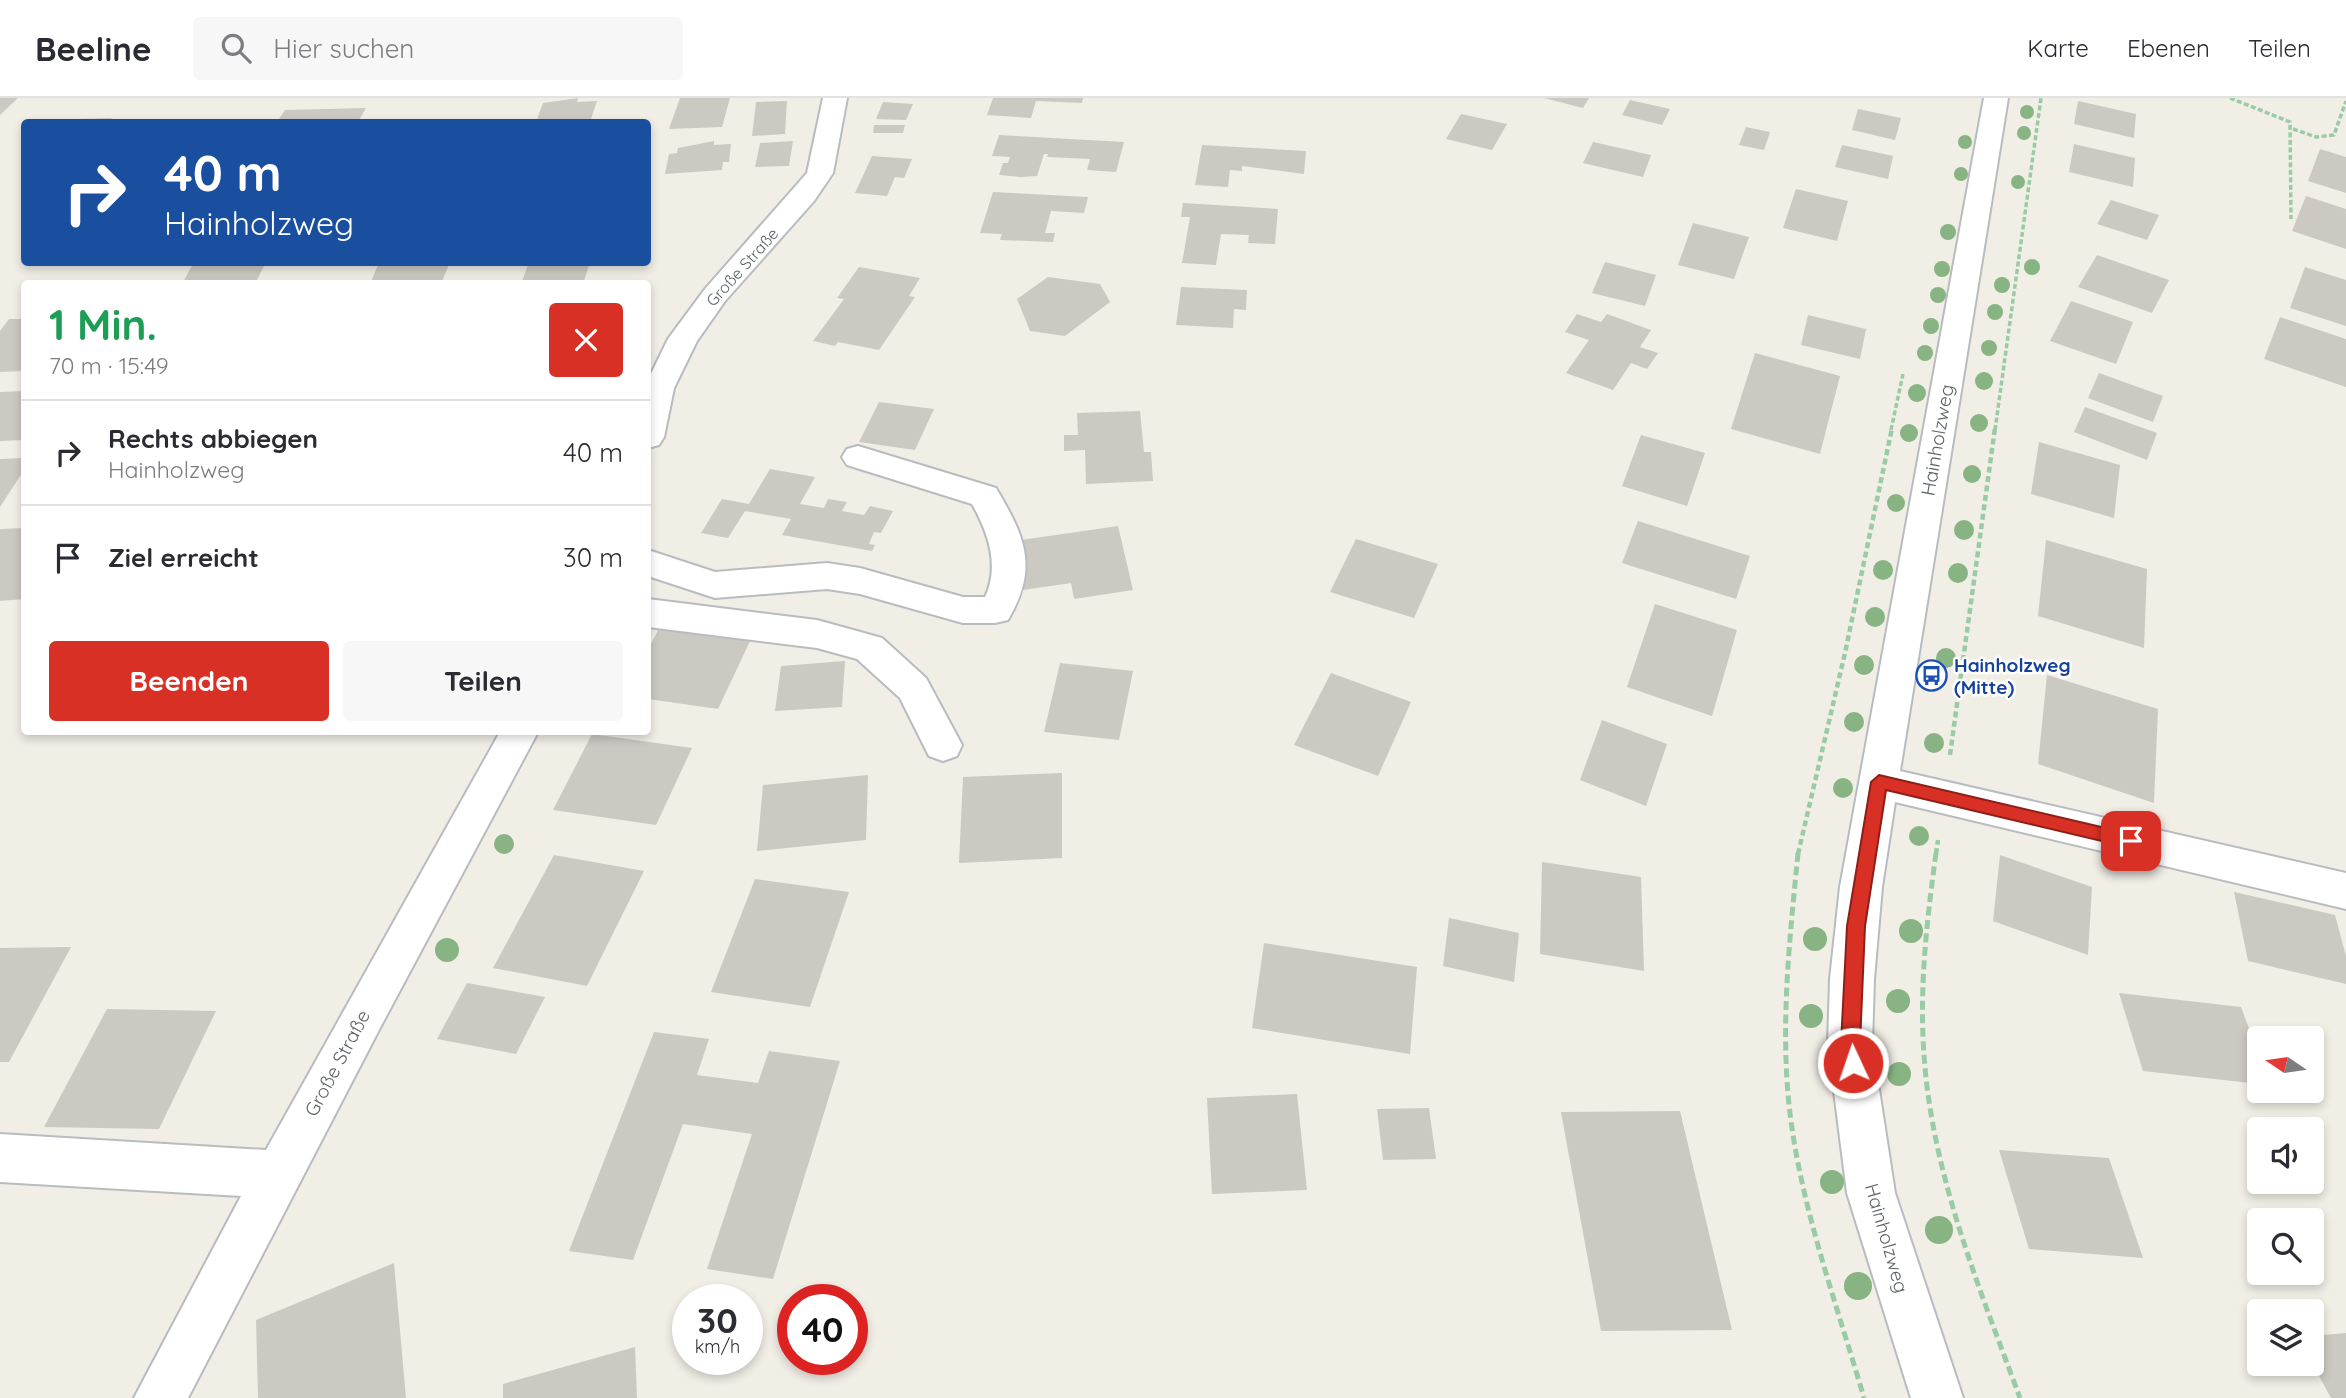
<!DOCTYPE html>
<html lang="de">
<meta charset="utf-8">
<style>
body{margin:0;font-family:Quicksand,sans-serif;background:#f7f7f7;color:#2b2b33;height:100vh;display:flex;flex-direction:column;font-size:26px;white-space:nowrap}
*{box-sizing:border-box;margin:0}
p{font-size:23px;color:#7c7c81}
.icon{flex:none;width:38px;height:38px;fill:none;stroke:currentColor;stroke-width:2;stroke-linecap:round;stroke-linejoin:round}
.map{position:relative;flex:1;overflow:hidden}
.details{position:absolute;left:21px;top:182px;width:630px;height:455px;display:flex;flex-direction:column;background:#fff;border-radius:7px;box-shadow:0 4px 10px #0003}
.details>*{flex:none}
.guide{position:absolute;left:21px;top:21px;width:630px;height:147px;border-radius:7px;box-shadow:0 4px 10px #0003;background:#1a4fa0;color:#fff;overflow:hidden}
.needle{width:46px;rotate:283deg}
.fabs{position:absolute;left:2247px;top:928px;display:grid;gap:14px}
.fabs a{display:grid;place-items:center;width:77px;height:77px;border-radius:7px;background:#fff;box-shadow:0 4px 10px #0003;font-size:35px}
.speed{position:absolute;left:672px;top:1186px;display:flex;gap:14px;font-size:35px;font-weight:700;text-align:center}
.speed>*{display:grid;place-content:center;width:91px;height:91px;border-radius:50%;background:#fff;box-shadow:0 4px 10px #0003;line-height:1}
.speed small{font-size:18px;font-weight:400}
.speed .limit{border:10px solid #d22;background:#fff;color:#111}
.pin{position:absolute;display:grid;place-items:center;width:60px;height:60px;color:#fff;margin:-30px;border-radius:14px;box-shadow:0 4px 10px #0006}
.me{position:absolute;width:77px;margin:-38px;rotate:357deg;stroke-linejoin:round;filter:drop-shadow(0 0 5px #0008)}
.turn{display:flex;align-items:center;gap:24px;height:147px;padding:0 28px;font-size:32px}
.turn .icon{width:91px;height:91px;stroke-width:2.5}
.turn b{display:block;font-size:49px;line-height:60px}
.round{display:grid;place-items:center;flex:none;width:74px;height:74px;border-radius:7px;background:#f7f7f7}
.overview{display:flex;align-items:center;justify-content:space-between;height:119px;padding:0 28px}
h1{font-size:42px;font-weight:700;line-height:52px;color:#1e9e55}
.primary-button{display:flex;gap:14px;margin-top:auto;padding:14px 28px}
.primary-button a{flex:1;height:80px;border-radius:7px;background:#d93025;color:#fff;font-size:28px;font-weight:700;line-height:80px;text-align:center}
.primary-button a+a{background:#f7f7f7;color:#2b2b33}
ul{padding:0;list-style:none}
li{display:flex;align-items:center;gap:21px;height:105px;padding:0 28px;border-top:2px solid #e1e1e2}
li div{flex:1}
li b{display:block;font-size:26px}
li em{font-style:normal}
header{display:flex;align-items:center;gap:42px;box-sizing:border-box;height:98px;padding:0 35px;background:#fff;border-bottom:2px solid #e1e1e2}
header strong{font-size:33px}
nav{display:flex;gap:38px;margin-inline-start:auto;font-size:24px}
.search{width:490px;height:63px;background:#f7f7f7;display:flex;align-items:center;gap:18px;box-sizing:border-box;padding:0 24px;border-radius:7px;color:#7c7c81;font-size:26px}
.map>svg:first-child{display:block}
.building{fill:#ccc9c3}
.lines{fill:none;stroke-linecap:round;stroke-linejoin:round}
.minor-casing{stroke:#b8bcc0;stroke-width:4}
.path-far2{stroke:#99cba6;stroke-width:3.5;stroke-dasharray:5 2.5;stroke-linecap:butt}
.path-far1{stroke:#99cba6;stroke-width:4.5;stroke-dasharray:6 3.5;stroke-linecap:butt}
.path{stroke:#99cba6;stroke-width:5;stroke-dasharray:9 4.5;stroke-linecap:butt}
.minor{fill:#fff;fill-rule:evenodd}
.tree{fill:#87b482}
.route{fill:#d93025;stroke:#8d1f18;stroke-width:2}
.labels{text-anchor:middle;stroke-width:5;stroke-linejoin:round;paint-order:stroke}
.far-street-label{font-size:16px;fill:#5d6267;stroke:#fff}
.street-label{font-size:19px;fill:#5d6267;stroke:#fff}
.transit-label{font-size:19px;font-weight:bold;fill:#164399;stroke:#fff;text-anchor:start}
</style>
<header>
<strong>Beeline</strong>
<div class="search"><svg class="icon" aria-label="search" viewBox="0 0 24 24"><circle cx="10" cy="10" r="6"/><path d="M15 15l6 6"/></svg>Hier suchen</div>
<nav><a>Karte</a><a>Ebenen</a><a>Teilen</a></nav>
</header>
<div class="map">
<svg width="2346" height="1300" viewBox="0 0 2346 1300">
<rect width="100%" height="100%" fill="#f1eee6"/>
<g class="building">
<path d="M0,0h18l-18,17z"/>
<path d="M578,0l-1,4 20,-1 -7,21h-54l7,-19z"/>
<path d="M680,0h50l-8,29 -53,2z"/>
<path d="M993,0h90l-1,5 -46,-2 -5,17 -44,-3z"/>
<path d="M1544,0h45l-6,10z"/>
<path d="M1630,2l40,9 -8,16 -40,-10z"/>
<path d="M787,3l-2,33 -33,2 4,-34z"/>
<path d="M2078,3l58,13 -2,24 -60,-14z"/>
<path d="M883,4l30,2 -7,16 -30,-1z"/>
<path d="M366,10l-8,14h-81l8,-12z"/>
<path d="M1858,11l43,9 -6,22 -43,-10z"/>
<path d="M1461,16l46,10 -15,26 -46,-11z"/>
<path d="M112,20l-3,4h-74l3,-2z"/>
<path d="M874,27h31l-2,8h-30z"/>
<path d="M1746,29l24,5 -6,18 -25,-5z"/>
<path d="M999,37l125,7 -8,30 -29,-2 3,-11 -43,-2 1,-3h-4l-7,22 -17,1 -21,-2 4,-12h5l2,-6 -18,-1z"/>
<path d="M714,43v4l17,-1 -2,18h-6l-1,8 -57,4 4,-20 8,-1 1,-5z"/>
<path d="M793,43l-4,25 -34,1 5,-24z"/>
<path d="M1593,44l58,13 -8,22 -60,-14z"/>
<path d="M2074,46l61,14 -2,29 -64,-15z"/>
<path d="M1202,47l104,6 -2,23 -62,-8v5l-12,-1 -2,17 -33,-2z"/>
<path d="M1842,47l51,11 -5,23 -53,-12z"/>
<path d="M2320,51l26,8v36l-38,-12z"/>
<path d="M872,58l40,3 -8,19 -9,-1 -8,19 -32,-3z"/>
<path d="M1796,91l52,12 -11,40 -54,-13z"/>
<path d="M993,94l95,5 -4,16 -33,-2 -6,22h10l-2,9 -53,-2 2,-6 -22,-1z"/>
<path d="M2306,98l40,13v40l-54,-18z"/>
<path d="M2111,102l48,15 -12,25 -50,-16z"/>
<path d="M1183,105l95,6 -3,35 -27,-1 1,-8 -28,-1 -5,31 -34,-2 8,-46h-9z"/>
<path d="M1693,125l56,14 -15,42 -56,-14z"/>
<path d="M2097,157l72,25 -17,33 -74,-26z"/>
<path d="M194,164h72l-11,22h-73z"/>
<path d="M426,164h24l-9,22h-71l8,-19z"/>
<path d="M529,164h61l-7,22h-62z"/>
<path d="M1605,164l51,13 -11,31 -53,-13z"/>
<path d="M859,169l61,11 -11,18 6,1 -36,53 -41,-8 -3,4 -22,-5 31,-42 -7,-1z"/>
<path d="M2305,169l41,13v46l-56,-18z"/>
<path d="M1048,179l52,7 10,18 -45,34 -35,-5 -13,-32z"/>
<path d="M1181,189l66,3 -1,20 -12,-1 -1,19 -57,-3z"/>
<path d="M2071,203l62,21 -17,42 -66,-23z"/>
<path d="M1577,216l24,8 6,-8 44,16 -11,17 18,6 -11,16 -16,-6 -18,27 -47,-17 23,-33 -24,-8z"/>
<path d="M1808,217l58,14 -6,30 -59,-14z"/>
<path d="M2280,219l66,22v48l-82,-28z"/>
<path d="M9,221h15v52l-24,1v-41z"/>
<path d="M1755,255l85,23 -20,78 -89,-25z"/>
<path d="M2099,275l64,23 -10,26 -65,-24z"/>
<path d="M24,293v49l-24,1v-49z"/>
<path d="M879,304l55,7 -19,41 -56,-8z"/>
<path d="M2085,309l72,26 -10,27 -73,-28z"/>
<path d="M1140,313l4,41h7l2,29 -67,3 -1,-34 -21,1v-16h14l-1,-22z"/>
<path d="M1641,337l64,18 -18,53 -65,-20z"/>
<path d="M2039,344l81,23 -6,53 -83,-24z"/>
<path d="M24,360v12l-24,37v-48z"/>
<path d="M770,371l45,8 -15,27 24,4 4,-9 19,3 -5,9 22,4 6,-9 23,5 -12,22 -7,-1 -5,12 6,1 -3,6 -90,-16 9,-16 -46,-8 -17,27 -27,-5 21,-34 27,5z"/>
<path d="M1638,423l112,35 -14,43 -114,-36z"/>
<path d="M1118,428l15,64 -59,9 -3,-16 -48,7 -9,-49z"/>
<path d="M24,430v71l-24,2v-72z"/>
<path d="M1356,441l82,25 -24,54 -84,-26z"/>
<path d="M2046,442l101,29 -3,79 -106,-32z"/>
<path d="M1655,506l82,26 -25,86 -85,-29z"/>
<path d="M661,526l91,13 -34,72 -70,-10v-49z"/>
<path d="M845,563l-3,46 -67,4 6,-45z"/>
<path d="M1060,565l73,8 -14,69 -75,-8z"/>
<path d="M1331,575l80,29 -33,74 -84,-31z"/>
<path d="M2047,577l111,34 -4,94 -116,-39z"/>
<path d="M1602,622l65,24 -21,62 -66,-26z"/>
<path d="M592,636l100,14 -36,77 -103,-15z"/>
<path d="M1062,675v85l-103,5 4,-86z"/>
<path d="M868,677l-2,65 -109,11 6,-66z"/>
<path d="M554,757l90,16 -57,115 -94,-18z"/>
<path d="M2000,757l92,32 -4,68 -95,-34z"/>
<path d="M1542,764l99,15 3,94 -104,-17z"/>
<path d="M755,781l94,13 -39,115 -99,-15z"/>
<path d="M2234,794l101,23 11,41v28l-98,-23z"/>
<path d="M1449,820l70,15 -5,49 -71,-16z"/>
<path d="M1264,845l153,24 -7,87 -158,-26z"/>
<path d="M71,849l-62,115h-9v-114z"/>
<path d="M467,885l78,14 -29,57 -79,-15z"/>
<path d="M2119,895l122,14 18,48v29l-116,-13z"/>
<path d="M107,911l109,2 -57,118 -115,-2z"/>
<path d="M654,934l55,7 -12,36 61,8 11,-32 71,10 -67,218 -66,-10 45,-135 -69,-10 -50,136 -64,-9z"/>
<path d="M1297,996l10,96 -95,4 -5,-96z"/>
<path d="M1429,1010l7,51 -53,1 -6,-51z"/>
<path d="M1680,1013l52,219 -131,1 -40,-219z"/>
<path d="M1999,1052l110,8 34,100 -114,-9z"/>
<path d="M394,1165l12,135h-148l-2,-78z"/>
<path d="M2346,1235v65h-15l-19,-35v-27z"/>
<path d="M635,1249l2,51h-134v-14z"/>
</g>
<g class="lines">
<defs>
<g id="minor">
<path d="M823,0h24l-14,75 -19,28 -89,100 -28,40 -23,47 -10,49 -5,8 -11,3v-68l20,-41 37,-50 102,-116z"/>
<path d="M1984,0h24l-108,673 446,102v36l-451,-107 -13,85 -8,92 -2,65 23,149 68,205h-52l-64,-205 -19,-149 2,-65 10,-92z"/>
<path d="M858,348l138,42c29,49 43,79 12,132l-13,3h-32l-103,-29 -33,-5 -112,9 -67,-22v-26l67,22 112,-9 33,5 103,29h22c15,-31 3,-65 -13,-93l-125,-39 -5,-8 5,-8z"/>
<path d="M648,501l169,21 65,18 44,40 36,67 -5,11 -14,5 -14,-5 -29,-58 -43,-39 -40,-11 -169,-21z"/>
<path d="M500,634h38l-157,294 -193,372h-54l107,-202 -241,-14v-48l266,16z"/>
</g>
</defs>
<use href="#minor" class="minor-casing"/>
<g class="path-far2">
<path d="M2230,0l60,24 1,97"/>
<path d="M2293,31l23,8 18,-2 12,-34"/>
<path d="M1891,332l12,-56"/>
<path d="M1995,332l46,-332"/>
</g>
<g class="path-far1">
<path d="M1950,657l45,-327"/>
<path d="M1798,756l47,-201 47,-225"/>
<path d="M1936,756l2,-14"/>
</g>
<g class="path">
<path d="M1798,755c-9,93 -20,188 -5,282 14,89 46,177 71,263"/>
<path d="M1936,755c-9,66 -17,134 -12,202 8,119 55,232 96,343"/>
</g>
<use href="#minor" class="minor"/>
</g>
<g class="tree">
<circle cx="2027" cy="14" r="7"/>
<circle cx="2024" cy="35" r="7"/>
<circle cx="1965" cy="44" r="7"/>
<circle cx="1961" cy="76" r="7"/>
<circle cx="2018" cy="84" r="7"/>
<circle cx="1948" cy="134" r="8"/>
<circle cx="2032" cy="169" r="8"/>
<circle cx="1942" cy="171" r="8"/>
<circle cx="2002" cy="187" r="8"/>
<circle cx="1938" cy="197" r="8"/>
<circle cx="1995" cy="214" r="8"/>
<circle cx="1931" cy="228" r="8"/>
<circle cx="1989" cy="250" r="8"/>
<circle cx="1925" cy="255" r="8"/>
<circle cx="1984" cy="283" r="9"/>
<circle cx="1917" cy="295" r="9"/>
<circle cx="1979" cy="325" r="9"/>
<circle cx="1909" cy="335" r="9"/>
<circle cx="1972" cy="376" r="9"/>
<circle cx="1896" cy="405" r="9"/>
<circle cx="1964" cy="432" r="10"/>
<circle cx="1883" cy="472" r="10"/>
<circle cx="1958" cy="475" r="10"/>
<circle cx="1875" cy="519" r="10"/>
<circle cx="1946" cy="560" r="10"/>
<circle cx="1864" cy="567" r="10"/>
<circle cx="1854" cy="624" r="10"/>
<circle cx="1934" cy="645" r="10"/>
<circle cx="1843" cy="690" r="10"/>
<circle cx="1919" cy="738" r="10"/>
<circle cx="504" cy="746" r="10"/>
<circle cx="1911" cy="833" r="12"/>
<circle cx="1815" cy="841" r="12"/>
<circle cx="447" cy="852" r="12"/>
<circle cx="1898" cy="903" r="12"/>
<circle cx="1811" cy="918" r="12"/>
<circle cx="1899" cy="976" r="12"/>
<circle cx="1832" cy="1084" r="12"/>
<circle cx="1939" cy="1132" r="14"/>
<circle cx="1858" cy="1188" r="14"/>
</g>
<path class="route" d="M1879,677l252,59 9,7 -9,7 -245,-58 -21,136 -5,118 2,19 -3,6 -6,3 -7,-3 -5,-25 6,-118 24,-144z"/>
<defs>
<symbol id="bus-ring" viewBox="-11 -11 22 22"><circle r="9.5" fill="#fff" stroke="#1a4fb4" stroke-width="1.5"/><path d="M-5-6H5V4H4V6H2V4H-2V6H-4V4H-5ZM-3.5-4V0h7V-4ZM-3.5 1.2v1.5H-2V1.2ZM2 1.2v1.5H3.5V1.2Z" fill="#1a4fb4"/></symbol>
</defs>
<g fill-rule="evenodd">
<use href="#bus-ring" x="1914" y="560" width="35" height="35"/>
</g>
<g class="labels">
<g class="far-street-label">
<text transform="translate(742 169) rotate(-48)" y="6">Große Straße</text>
</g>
<g class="street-label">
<text transform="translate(1937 342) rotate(-80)" y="7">Hainholzweg</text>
<text transform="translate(337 965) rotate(-62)" y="7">Große Straße</text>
<text transform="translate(1887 1140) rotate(74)" y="7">Hainholzweg</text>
</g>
<g class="transit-label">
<text x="1954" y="574">Hainholzweg<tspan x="1954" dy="22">(Mitte)</tspan></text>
</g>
</g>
</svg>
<div class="fabs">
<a><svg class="needle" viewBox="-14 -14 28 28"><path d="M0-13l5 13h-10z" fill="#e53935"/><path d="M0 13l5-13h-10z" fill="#7c7c81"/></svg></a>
<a><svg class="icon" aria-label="sound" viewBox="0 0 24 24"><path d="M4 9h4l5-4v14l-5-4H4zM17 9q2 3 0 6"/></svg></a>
<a><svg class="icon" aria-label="search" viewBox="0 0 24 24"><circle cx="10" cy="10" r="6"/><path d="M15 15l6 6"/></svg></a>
<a><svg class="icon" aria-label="layers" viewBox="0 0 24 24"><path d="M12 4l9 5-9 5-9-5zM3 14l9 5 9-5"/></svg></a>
</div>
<div class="speed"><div>30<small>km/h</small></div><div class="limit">40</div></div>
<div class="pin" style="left:2131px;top:743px;background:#d93025"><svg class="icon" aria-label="arrive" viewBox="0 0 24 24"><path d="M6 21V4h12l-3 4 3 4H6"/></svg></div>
<svg class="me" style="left:1853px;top:965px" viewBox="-20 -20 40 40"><circle r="17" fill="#d93025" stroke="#fff" stroke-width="3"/><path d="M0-11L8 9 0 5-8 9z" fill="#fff"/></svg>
<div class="guide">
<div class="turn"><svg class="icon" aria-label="right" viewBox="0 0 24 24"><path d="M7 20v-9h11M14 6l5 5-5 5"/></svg><div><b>40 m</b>Hainholzweg</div></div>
</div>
<section class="details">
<div class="overview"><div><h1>1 Min.</h1><p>70 m · 15:49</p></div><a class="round" style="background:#d93025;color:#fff"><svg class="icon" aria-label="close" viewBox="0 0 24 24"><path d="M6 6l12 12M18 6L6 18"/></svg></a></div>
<ul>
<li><svg class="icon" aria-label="right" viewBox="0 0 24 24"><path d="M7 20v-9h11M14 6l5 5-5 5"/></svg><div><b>Rechts abbiegen</b><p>Hainholzweg</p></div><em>40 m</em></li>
<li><svg class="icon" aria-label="arrive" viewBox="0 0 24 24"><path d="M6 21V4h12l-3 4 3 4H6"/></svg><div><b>Ziel erreicht</b></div><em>30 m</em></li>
</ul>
<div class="primary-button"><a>Beenden</a><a>Teilen</a></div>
</section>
</div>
